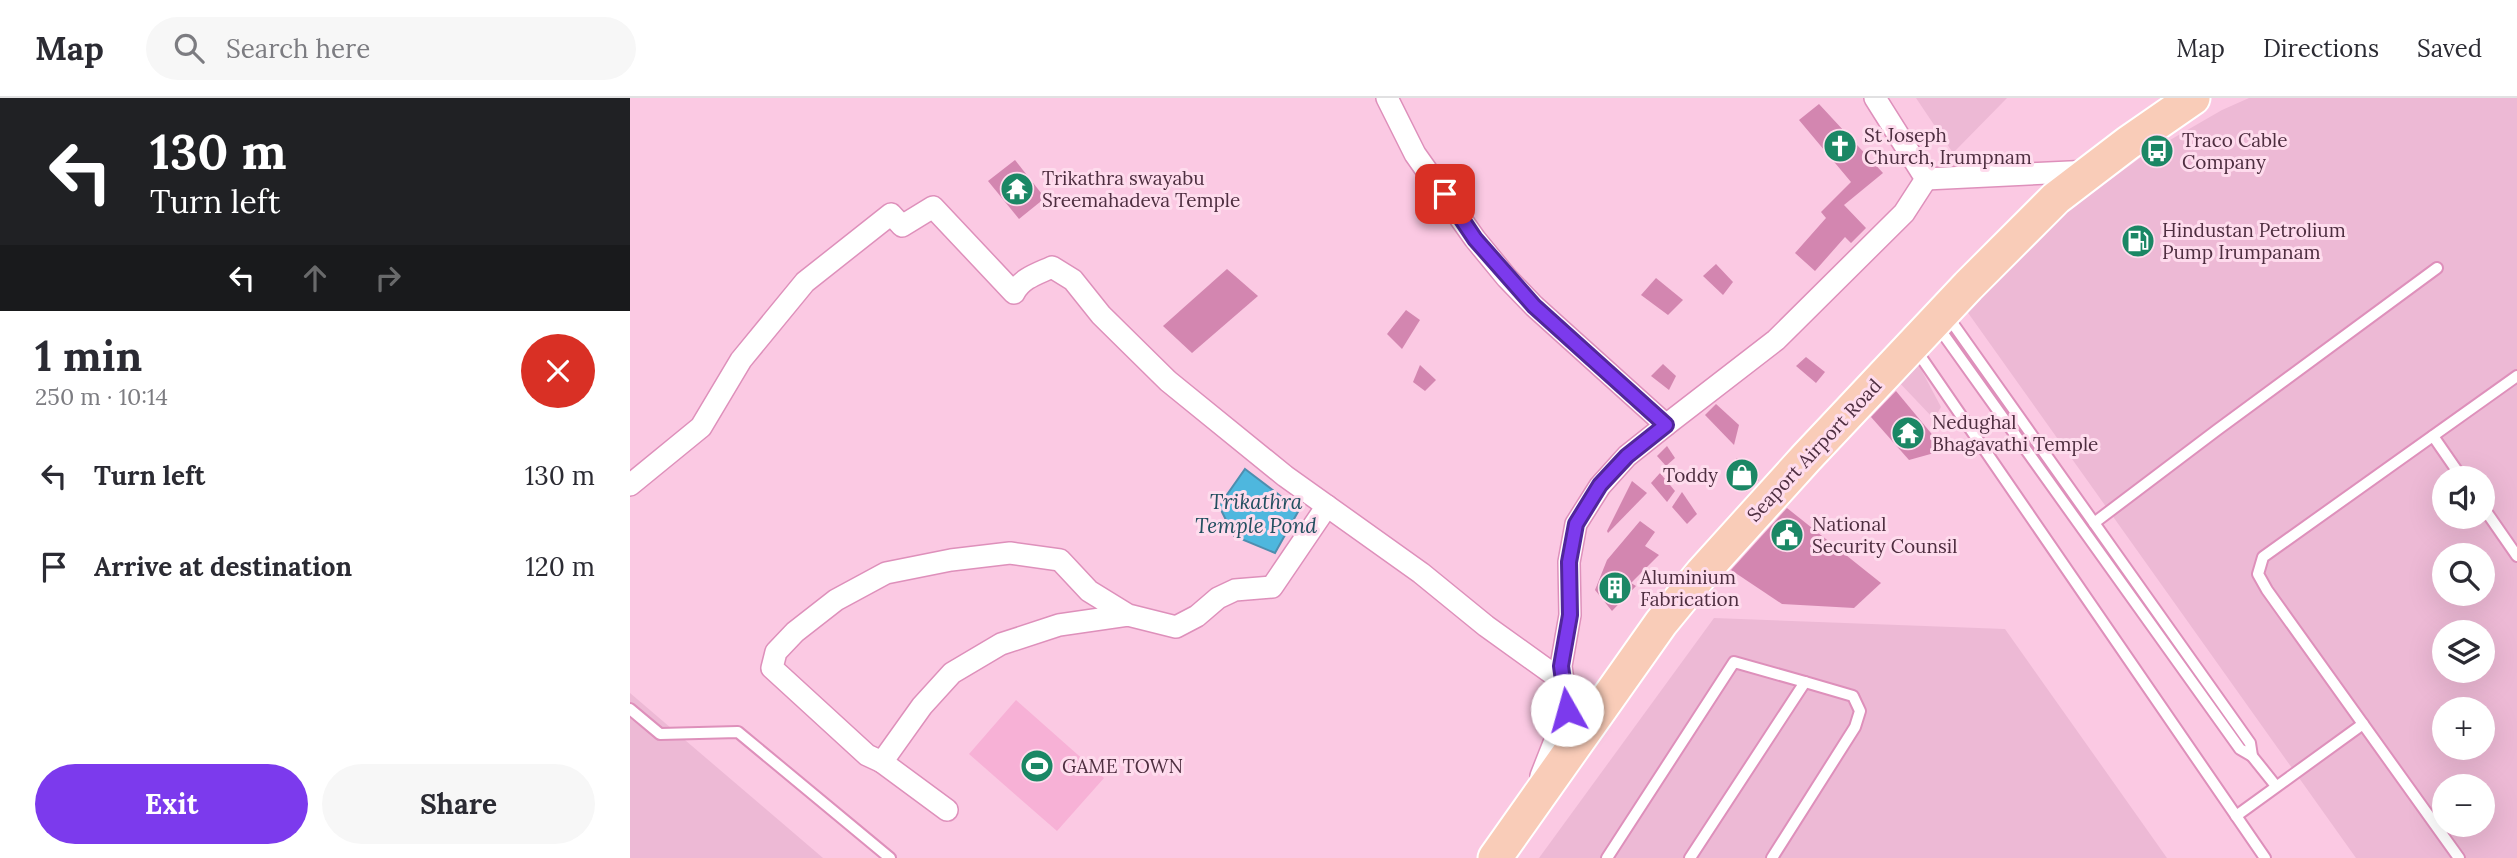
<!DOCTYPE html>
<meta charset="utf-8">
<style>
body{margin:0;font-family:Lora,serif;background:#f7f7f7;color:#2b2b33;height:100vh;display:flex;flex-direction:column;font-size:26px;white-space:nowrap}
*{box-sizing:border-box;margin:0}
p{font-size:23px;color:#7c7c81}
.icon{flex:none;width:38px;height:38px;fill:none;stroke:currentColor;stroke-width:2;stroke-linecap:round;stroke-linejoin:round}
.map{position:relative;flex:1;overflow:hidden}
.details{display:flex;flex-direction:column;background:#fff;width:630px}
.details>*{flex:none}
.top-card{background:#202124;color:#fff;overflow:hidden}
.controls{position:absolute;left:1802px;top:368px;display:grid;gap:14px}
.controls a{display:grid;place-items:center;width:63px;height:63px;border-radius:50%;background:#fff;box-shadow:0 7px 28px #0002;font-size:35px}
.pin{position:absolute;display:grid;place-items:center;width:60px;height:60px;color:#fff;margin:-30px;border-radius:14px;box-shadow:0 4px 10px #0006}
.me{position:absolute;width:77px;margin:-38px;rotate:353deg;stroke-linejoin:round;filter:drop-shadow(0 0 5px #0008)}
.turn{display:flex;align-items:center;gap:24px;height:147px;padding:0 35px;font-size:32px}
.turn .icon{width:91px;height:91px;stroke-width:2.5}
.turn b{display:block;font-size:49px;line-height:60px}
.lanes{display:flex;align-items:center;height:66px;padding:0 35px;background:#0003;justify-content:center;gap:35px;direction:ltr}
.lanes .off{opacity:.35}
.round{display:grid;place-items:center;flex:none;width:74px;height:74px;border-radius:37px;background:#f7f7f7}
.summary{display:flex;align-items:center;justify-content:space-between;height:119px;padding:0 35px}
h1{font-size:42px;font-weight:800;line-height:52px}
.button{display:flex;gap:14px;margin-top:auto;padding:14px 35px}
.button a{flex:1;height:80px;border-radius:42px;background:#7c3aed;color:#fff;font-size:28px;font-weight:800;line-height:80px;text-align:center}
.button a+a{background:#f7f7f7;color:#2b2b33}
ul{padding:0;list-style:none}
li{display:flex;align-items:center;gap:21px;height:91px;padding:0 35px}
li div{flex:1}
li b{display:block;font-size:26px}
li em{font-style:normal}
header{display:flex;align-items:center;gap:42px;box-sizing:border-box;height:98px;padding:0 35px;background:#fff;border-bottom:2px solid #e1e1e2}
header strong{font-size:33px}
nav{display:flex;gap:38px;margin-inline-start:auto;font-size:24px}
.search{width:490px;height:63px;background:#f7f7f7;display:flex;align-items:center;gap:18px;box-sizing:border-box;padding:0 24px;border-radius:38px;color:#7c7c81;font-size:26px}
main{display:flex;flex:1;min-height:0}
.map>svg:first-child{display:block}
.built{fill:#edb9d5;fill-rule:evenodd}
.green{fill:#f7b1d6}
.water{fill:#4eb7de;stroke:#4e8eaf;stroke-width:2}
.building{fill:#d386b0}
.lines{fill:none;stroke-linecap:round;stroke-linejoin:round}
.lane-casing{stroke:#de90bb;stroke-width:14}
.street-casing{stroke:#de90bb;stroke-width:24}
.primary-casing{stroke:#fff;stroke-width:37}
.lane{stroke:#fff;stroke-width:10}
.street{stroke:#fff;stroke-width:21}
.primary{stroke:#f9ccb8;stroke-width:33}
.route-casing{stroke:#51269a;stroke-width:18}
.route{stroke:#7c3aed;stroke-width:12}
.labels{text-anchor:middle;stroke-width:6;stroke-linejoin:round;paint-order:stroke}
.poi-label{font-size:19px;fill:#4e2e40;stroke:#fedced;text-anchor:start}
.street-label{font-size:19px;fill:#4e2e40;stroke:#fedced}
.water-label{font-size:21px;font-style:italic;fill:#224f60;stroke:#fedced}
</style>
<header>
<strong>Map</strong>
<div class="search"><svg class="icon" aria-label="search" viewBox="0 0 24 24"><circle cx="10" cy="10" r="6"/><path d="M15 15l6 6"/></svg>Search here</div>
<nav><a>Map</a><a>Directions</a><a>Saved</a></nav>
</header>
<main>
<section class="details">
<div class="top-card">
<div class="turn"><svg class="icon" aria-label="left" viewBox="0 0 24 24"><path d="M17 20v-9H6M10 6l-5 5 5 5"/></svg><div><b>130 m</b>Turn left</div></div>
<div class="lanes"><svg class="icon" aria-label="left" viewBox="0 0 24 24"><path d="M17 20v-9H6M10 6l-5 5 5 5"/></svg><svg class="icon off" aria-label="ahead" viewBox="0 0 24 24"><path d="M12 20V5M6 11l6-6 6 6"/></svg><svg class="icon off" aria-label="right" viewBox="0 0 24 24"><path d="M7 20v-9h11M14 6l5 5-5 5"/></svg></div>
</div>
<div class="summary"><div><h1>1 min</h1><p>250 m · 10:14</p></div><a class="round" style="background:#d93025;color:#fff"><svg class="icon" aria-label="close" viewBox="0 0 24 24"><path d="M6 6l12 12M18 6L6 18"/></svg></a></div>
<ul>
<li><svg class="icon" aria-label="left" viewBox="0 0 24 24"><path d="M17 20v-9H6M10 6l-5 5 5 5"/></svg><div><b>Turn left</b></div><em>130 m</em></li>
<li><svg class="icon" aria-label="arrive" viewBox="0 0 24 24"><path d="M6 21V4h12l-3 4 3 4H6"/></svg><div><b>Arrive at destination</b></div><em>120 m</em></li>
</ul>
<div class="button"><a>Exit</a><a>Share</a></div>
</section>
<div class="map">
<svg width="1887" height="760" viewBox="0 0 1887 760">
<rect width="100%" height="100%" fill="#fbc9e3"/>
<g class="built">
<path d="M1286,0h91l-54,55z"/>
<path d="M1619,0h268v760h-161l-390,-548 84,-86 94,-69 78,-45zM1815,380h38v38h-38zM1815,457h38v38h-38zM1815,534h38v38h-38zM1815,611h38v38h-38zM1815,688h38v38h-38z"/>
<path d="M1285,260l26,49 -7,12 -39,-41z"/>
<path d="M1084,520l291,11 162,229h-628z"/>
<path d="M0,595l193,165h-193z"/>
</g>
<path class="green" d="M386,602l88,78 -47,53 -88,-77z"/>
<path class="water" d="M615,371l54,41 -24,43 -41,-17 -15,-30z"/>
<g class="building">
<path d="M1189,6l64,69 -39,32 22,23 -15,15 -6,-6 -30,34 -20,-18 31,-35 -5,-6 30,-30 -52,-62z"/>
<path d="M385,62l30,38 -26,21 -31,-38z"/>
<path d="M1086,166l17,18 -10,13 -20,-19z"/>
<path d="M597,171l31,27 -66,57 -29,-27z"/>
<path d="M1026,180l27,22 -15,15 -27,-20z"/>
<path d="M776,212l14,10 -18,29 -15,-15z"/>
<path d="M1176,259l19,15 -9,11 -20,-17z"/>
<path d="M1033,266l13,12 -7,14 -18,-14z"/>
<path d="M790,267l16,15 -11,11 -12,-9z"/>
<path d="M1266,293l49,59 -36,10 -38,-43z"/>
<path d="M1086,306l23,21 -5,20 -29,-30z"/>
<path d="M1037,348l8,12 -9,8 -9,-10z"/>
<path d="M1107,360l22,22 -13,12 -20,-22z"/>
<path d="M1030,375l15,18 -8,11 -16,-19z"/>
<path d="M1002,383l15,12 -39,40 -1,-2z"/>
<path d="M1052,394l15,22 -10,10 -15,-17z"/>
<path d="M1157,410l94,75 -27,25 -72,-4 -51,-34z"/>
<path d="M1010,423l15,11 -10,14 14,9 -28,28 5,3 -24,25 -17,-21 12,-30z"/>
</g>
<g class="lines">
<defs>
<g id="lane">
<path d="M1306,226l304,425 12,7 -2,-13 -304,-429"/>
<path d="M1284,249l351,511"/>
<path d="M1803,338l29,42"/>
<path d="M1853,409l34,49"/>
<path d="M1464,425l123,-93 220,-162"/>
<path d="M0,611l30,25 78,-2 152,126"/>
<path d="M1622,658l24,30"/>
<path d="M1606,718l127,-92"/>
<path d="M977,760l127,-196 71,20 -115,176"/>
<path d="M1142,760l83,-131 5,-16 -7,-15 -48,-14"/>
<path d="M1829,760l-192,-268 -9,-16 5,-17 254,-181"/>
</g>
<g id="street">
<path d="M757,0l28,56 60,85 32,39 27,28 132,119 -39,31 -27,30 -24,38 -7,38 1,53 -9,51 6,44 -26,66"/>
<path d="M1296,81l165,-8"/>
<path d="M1036,327l110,-85 128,-127 22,-34 -51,-81"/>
<path d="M0,387l71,-58 40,-67 64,-78 86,-68 11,12 31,-19 81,86c8,-15 23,-19 38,-26l21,13 28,35 67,66 117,95 136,97 65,53 78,56"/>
<path d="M498,517l-69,10 -58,19 -49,29 -30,33 -40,56 -15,-7 -95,-87 4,-16 19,-20 41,-32 50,-27 65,-13 59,-7 50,7 29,31 39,24 48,12 21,-11 21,-18 17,-8 37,-3 55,-81"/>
<path d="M252,664l65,48"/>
</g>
<path id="primary" d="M865,760l166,-235 41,-50 104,-115 162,-172 88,-88 72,-55 65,-45"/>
</defs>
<use href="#lane" class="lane-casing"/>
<use href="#street" class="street-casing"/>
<use href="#primary" class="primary-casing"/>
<use href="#lane" class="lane"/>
<use href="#street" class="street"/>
<use href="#primary" class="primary"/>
</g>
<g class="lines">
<defs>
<path id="route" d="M815,96l30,45 59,67 132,119 -39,31 -27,29 -24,39 -7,38 1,53 -9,51 6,44"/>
</defs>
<use href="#route" class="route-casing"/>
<use href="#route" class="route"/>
</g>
<defs>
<symbol id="church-disc" viewBox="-11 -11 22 22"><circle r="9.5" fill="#1b8765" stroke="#fedced"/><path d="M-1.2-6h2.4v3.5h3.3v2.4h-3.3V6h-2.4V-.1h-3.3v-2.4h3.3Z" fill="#fff"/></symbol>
<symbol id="bus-disc" viewBox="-11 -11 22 22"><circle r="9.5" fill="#1b8765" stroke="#fedced"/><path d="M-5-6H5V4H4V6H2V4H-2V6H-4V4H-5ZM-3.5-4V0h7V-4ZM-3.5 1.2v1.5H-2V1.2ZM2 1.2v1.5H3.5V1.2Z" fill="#fff"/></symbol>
<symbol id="temple-disc" viewBox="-11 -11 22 22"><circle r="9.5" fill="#1b8765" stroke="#fedced"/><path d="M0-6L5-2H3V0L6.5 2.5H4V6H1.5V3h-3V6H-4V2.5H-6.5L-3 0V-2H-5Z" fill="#fff"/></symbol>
<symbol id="fuel-disc" viewBox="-11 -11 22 22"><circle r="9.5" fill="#1b8765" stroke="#fedced"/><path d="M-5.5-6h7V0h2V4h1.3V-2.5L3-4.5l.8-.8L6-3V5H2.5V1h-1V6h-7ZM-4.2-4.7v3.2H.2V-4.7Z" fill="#fff"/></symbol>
<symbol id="shop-disc" viewBox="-11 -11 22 22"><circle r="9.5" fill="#1b8765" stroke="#fedced"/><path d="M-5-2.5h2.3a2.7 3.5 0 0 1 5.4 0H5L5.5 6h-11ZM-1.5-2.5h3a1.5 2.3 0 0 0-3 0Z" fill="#fff"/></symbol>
<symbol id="civic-disc" viewBox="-11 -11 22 22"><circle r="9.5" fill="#1b8765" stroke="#fedced"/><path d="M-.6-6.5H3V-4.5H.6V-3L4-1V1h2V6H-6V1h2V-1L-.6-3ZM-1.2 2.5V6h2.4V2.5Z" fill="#fff"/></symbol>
<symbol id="building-disc" viewBox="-11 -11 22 22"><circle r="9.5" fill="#1b8765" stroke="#fedced"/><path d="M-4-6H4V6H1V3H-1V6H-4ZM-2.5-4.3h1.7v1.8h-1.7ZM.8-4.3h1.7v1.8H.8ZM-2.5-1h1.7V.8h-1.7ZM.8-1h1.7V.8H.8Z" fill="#fff"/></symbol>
<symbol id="stadium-disc" viewBox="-11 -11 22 22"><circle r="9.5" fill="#1b8765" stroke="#fedced"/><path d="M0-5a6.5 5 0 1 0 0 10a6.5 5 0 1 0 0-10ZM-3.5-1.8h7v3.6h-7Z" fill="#fff"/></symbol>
</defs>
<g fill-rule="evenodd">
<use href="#church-disc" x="1191" y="29" width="38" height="38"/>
<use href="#bus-disc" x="1508" y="34" width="38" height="38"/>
<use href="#temple-disc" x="368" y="72" width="38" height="38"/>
<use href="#fuel-disc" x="1489" y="124" width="38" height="38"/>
<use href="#temple-disc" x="1259" y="316" width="38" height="38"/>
<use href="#shop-disc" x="1093" y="358" width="38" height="38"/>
<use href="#civic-disc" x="1138" y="418" width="38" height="38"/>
<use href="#building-disc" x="966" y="471" width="38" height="38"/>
<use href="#stadium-disc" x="388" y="649" width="38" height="38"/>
</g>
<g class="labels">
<g class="poi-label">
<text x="1234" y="44">St Joseph<tspan x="1234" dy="22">Church, Irumpnam</tspan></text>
<text x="1552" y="49">Traco Cable<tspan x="1552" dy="22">Company</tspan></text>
<text x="412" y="87">Trikathra swayabu<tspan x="412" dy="22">Sreemahadeva Temple</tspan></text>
<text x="1532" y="139">Hindustan Petrolium<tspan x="1532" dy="22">Pump Irumpanam</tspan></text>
<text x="1302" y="331">Nedughal<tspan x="1302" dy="22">Bhagavathi Temple</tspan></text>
<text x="1088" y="384" text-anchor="end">Toddy</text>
<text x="1182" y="433">National<tspan x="1182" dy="22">Security Counsil</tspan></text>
<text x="1010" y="486">Aluminium<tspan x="1010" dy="22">Fabrication</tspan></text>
<text x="432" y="675">GAME TOWN</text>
</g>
<g class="street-label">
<text transform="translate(1184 352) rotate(-47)" y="7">Seaport Airport Road</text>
</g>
<g class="water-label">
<text x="626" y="411">Trikathra<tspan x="626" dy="24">Temple Pond</tspan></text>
</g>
</g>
</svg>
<div class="controls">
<a><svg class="icon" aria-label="sound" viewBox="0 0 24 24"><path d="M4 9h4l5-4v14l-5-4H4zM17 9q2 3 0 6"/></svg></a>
<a><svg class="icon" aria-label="search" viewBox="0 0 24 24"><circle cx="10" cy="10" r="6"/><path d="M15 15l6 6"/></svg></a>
<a><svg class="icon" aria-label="layers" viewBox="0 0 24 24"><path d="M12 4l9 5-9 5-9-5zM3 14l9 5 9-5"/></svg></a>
<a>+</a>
<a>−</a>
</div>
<div class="pin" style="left:815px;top:96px;background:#d93025"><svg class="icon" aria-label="arrive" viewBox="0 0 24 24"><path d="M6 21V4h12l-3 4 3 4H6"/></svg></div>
<svg class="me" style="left:937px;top:612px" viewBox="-20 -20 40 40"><circle r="19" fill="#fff"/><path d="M0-13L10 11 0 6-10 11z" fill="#7c3aed"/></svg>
</div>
</main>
